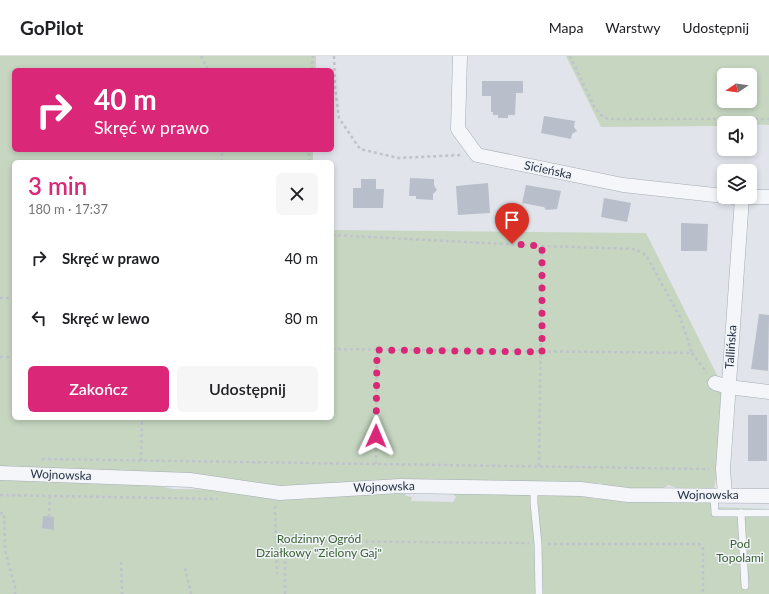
<!DOCTYPE html>
<html lang="pl">
<meta charset="utf-8">
<style>
body{margin:0;font-family:Lato,sans-serif;background:#f6f6f6;color:#202124;height:100vh;display:flex;flex-direction:column;font-size:15px;white-space:nowrap}
*{box-sizing:border-box;margin:0}
p{font-size:13px;color:#757577}
.icon{flex:none;width:22px;height:22px;fill:none;stroke:currentColor;stroke-width:2;stroke-linecap:round;stroke-linejoin:round}
.map{position:relative;flex:1;overflow:hidden}
.sheet{position:absolute;left:12px;top:104px;width:322px;height:260px;display:flex;flex-direction:column;background:#fff;border-radius:6px;box-shadow:0 2px 6px #0003}
.sheet>*{flex:none}
.top-card{position:absolute;left:12px;top:12px;width:322px;height:84px;border-radius:6px;box-shadow:0 2px 6px #0003;background:#db2777;color:#fff;overflow:hidden}
.needle{width:26px;rotate:257deg}
.fabs{position:absolute;left:717px;top:12px;display:grid;gap:8px}
.fabs a{display:grid;place-items:center;width:40px;height:40px;border-radius:6px;background:#fff;box-shadow:0 2px 6px #0003;font-size:20px}
.pin{position:absolute;display:grid;place-items:center;width:34px;height:34px;color:#fff;margin:-41px -17px;border-radius:50% 50% 50% 0;rotate:-45deg;box-shadow:0 0 4px #0007}
.pin .icon{rotate:45deg}
.me{position:absolute;width:44px;margin:-22px;rotate:1deg;stroke-linejoin:round;filter:drop-shadow(0 0 3px #0008)}
.turn{display:flex;align-items:center;gap:14px;height:84px;padding:0 16px;font-size:18px}
.turn .icon{width:52px;height:52px;stroke-width:2.5}
.turn b{display:block;font-size:28px;line-height:34px}
.round{display:grid;place-items:center;flex:none;width:42px;height:42px;border-radius:6px;background:#f6f6f6}
.summary{display:flex;align-items:center;justify-content:space-between;height:68px;padding:0 16px}
h1{font-size:24px;font-weight:600;line-height:30px;color:#db2777}
.button{display:flex;gap:8px;margin-top:auto;padding:8px 16px}
.button a{flex:1;height:46px;border-radius:6px;background:#db2777;color:#fff;font-size:16px;font-weight:600;line-height:46px;text-align:center}
.button a+a{background:#f6f6f6;color:#202124}
ul{padding:0;list-style:none}
li{display:flex;align-items:center;gap:12px;height:60px;padding:0 16px}
li div{flex:1}
li b{display:block;font-size:15px}
li em{font-style:normal}
header{display:flex;align-items:center;gap:24px;box-sizing:border-box;height:56px;padding:0 20px;background:#fff;border-bottom:1px solid #e0e0e0}
header strong{font-size:19px}
nav{display:flex;gap:22px;margin-inline-start:auto;font-size:14px}
.map>svg:first-child{display:block}
.green{fill:#c6d6c1;fill-rule:evenodd}
.building{fill:#b8beca}
.lines{fill:none;stroke-linecap:round;stroke-linejoin:round}
.lane-casing{stroke:#a5acb6;stroke-width:8}
.street-casing{stroke:#a5acb6;stroke-width:15}
.path{stroke:#bfc3ca;stroke-width:2.5;stroke-dasharray:3 3;stroke-linecap:butt}
.lane{stroke:#f4f6f9;stroke-width:7}
.street{stroke:#f4f6f9;stroke-width:14}
.route{stroke:#db2777;stroke-width:7;stroke-dasharray:0 12.6}
.labels{text-anchor:middle;stroke-width:3;stroke-linejoin:round;paint-order:stroke}
.street-label{font-size:12px;fill:#273245;stroke:#f1f4f8}
.park-label{font-size:12px;fill:#3b6233;stroke:#f1f4f8}
</style>
<header>
<strong>GoPilot</strong>
<nav><a>Mapa</a><a>Warstwy</a><a>Udostępnij</a></nav>
</header>
<div class="map">
<svg width="769" height="538" viewBox="0 0 769 538">
<rect width="100%" height="100%" fill="#e1e5eb"/>
<g class="green">
<path d="M0,0h316v14h-302v80h299v12h-299v256h318v-188l314,3 71,142 -1,13 7,5 -4,70 -5,25 -8,4 -25,-2 -12,-5 -12,6 -41,-2 -16,-6 -293,6 -307,-19z"/>
<path d="M566,0h203v69l-45,-2v3l-123,1zM724,19h26v26h-26z"/>
<path d="M0,421l147,7 27,5 231,3 1,4 6,1 -1,4 42,1 3,-5 -4,-5 132,4 11,3h25l18,3 6,-3 4,3 64,-3 -1,8 58,2v85h-769z"/>
</g>
<g class="building">
<path d="M482,25h41v12h-7l-1,22h-7v3h-10v-3h-5v-3h-2v-16h-9z"/>
<path d="M544,60l31,5 -1,6 3,4 -5,3 -1,5 -30,-6z"/>
<path d="M410,122l24,1v6l3,5 -4,4v6l-17,-1v-3h-7z"/>
<path d="M361,123h15v10h8l-1,19h-30v-20h8z"/>
<path d="M488,127l2,30 -32,2 -2,-29z"/>
<path d="M526,129l35,6 -4,18 -11,1 -2,-3 -22,-4z"/>
<path d="M604,142l27,5 -4,19 -26,-5z"/>
<path d="M681,167l27,1 -1,27h-26z"/>
<path d="M759,258l10,1 -1,56 -17,-2z"/>
<rect x="748" y="359" width="19" height="46"/>
<path d="M43,460l11,1v13l-12,-2z"/>
</g>
<g class="lines">
<defs>
<g id="lane">
<path d="M534,433v14l4,41 1,50"/>
<path d="M714,439l1,18h54"/>
<path d="M741,457l4,73"/>
</g>
<g id="street">
<path d="M460,0l-2,73 19,26 146,30 101,11"/>
<path d="M733,141h36"/>
<path d="M715,327l13,4 41,5"/>
<path d="M0,417l190,7 90,13 120,-7 181,3 47,6 141,1"/>
<path d="M725,439l-2,-26 19,-271"/>
</g>
</defs>
<use href="#lane" class="lane-casing"/>
<use href="#street" class="street-casing"/>
<g class="path">
<path d="M201,0l7,14"/>
<path d="M334,0l1,31 4,31 21,31 38,9 63,-3"/>
<path d="M570,0l25,52 6,7 7,4h161"/>
<path d="M312,14l1,-14"/>
<path d="M222,106v-12"/>
<path d="M309,106v-12"/>
<path d="M332,179l210,11 92,3 12,6 34,62 12,36"/>
<path d="M0,242h14"/>
<path d="M332,293l360,4 15,20"/>
<path d="M0,301h14"/>
<path d="M42,403l667,10"/>
<path d="M141,405l1,-43"/>
<path d="M376,408l1,-114"/>
<path d="M539,410l3,-220"/>
<path d="M0,439l217,4"/>
<path d="M275,450l2,68"/>
<path d="M0,457h4l1,37 10,37v7"/>
<path d="M49,461l1,-22"/>
<path d="M548,488h151l4,3v47"/>
<path d="M121,506l1,32"/>
<path d="M185,512l6,26"/>
<path d="M285,538v-49l2,-4 242,2"/>
</g>
<use href="#lane" class="lane"/>
<use href="#street" class="street"/>
</g>
<g class="lines">
<path class="route" d="M376,380l1,-86 165,2v-106l-30,-2"/>
</g>
<g class="labels">
<g class="street-label">
<text transform="translate(548 114) rotate(12)" y="4">Sicieńska</text>
<text transform="translate(731 291) rotate(-86)" y="4">Tallińska</text>
<text transform="translate(61 419) rotate(2)" y="4">Wojnowska</text>
<text transform="translate(384 431) rotate(-2)" y="4">Wojnowska</text>
<text x="708" y="443">Wojnowska</text>
</g>
<g class="park-label">
<text x="319" y="487">Rodzinny Ogród<tspan x="319" dy="14">Działkowy "Zielony Gaj"</tspan></text>
<text x="740" y="492">Pod<tspan x="740" dy="14">Topolami</tspan></text>
</g>
</g>
</svg>
<div class="fabs">
<a><svg class="needle" viewBox="-14 -14 28 28"><path d="M0-13l5 13h-10z" fill="#e53935"/><path d="M0 13l5-13h-10z" fill="#757577"/></svg></a>
<a><svg class="icon" aria-label="sound" viewBox="0 0 24 24"><path d="M4 9h4l5-4v14l-5-4H4zM17 9q2 3 0 6"/></svg></a>
<a><svg class="icon" aria-label="layers" viewBox="0 0 24 24"><path d="M12 4l9 5-9 5-9-5zM3 14l9 5 9-5"/></svg></a>
</div>
<div class="pin" style="left:512px;top:188px;background:#d93025"><svg class="icon" aria-label="arrive" viewBox="0 0 24 24"><path d="M6 21V4h12l-3 4 3 4H6"/></svg></div>
<svg class="me" style="left:376px;top:380px" viewBox="-20 -20 40 40"><path d="M0-17L14 15 0 8-14 15z" fill="#db2777" stroke="#fff" stroke-width="4"/></svg>
<div class="top-card">
<div class="turn"><svg class="icon" aria-label="right" viewBox="0 0 24 24"><path d="M7 20v-9h11M14 6l5 5-5 5"/></svg><div><b>40 m</b>Skręć w prawo</div></div>
</div>
<section class="sheet">
<div class="summary"><div><h1>3 min</h1><p>180 m · 17:37</p></div><a class="round"><svg class="icon" aria-label="close" viewBox="0 0 24 24"><path d="M6 6l12 12M18 6L6 18"/></svg></a></div>
<ul>
<li><svg class="icon" aria-label="right" viewBox="0 0 24 24"><path d="M7 20v-9h11M14 6l5 5-5 5"/></svg><div><b>Skręć w prawo</b></div><em>40 m</em></li>
<li><svg class="icon" aria-label="left" viewBox="0 0 24 24"><path d="M17 20v-9H6M10 6l-5 5 5 5"/></svg><div><b>Skręć w lewo</b></div><em>80 m</em></li>
</ul>
<div class="button"><a>Zakończ</a><a>Udostępnij</a></div>
</section>
</div>
